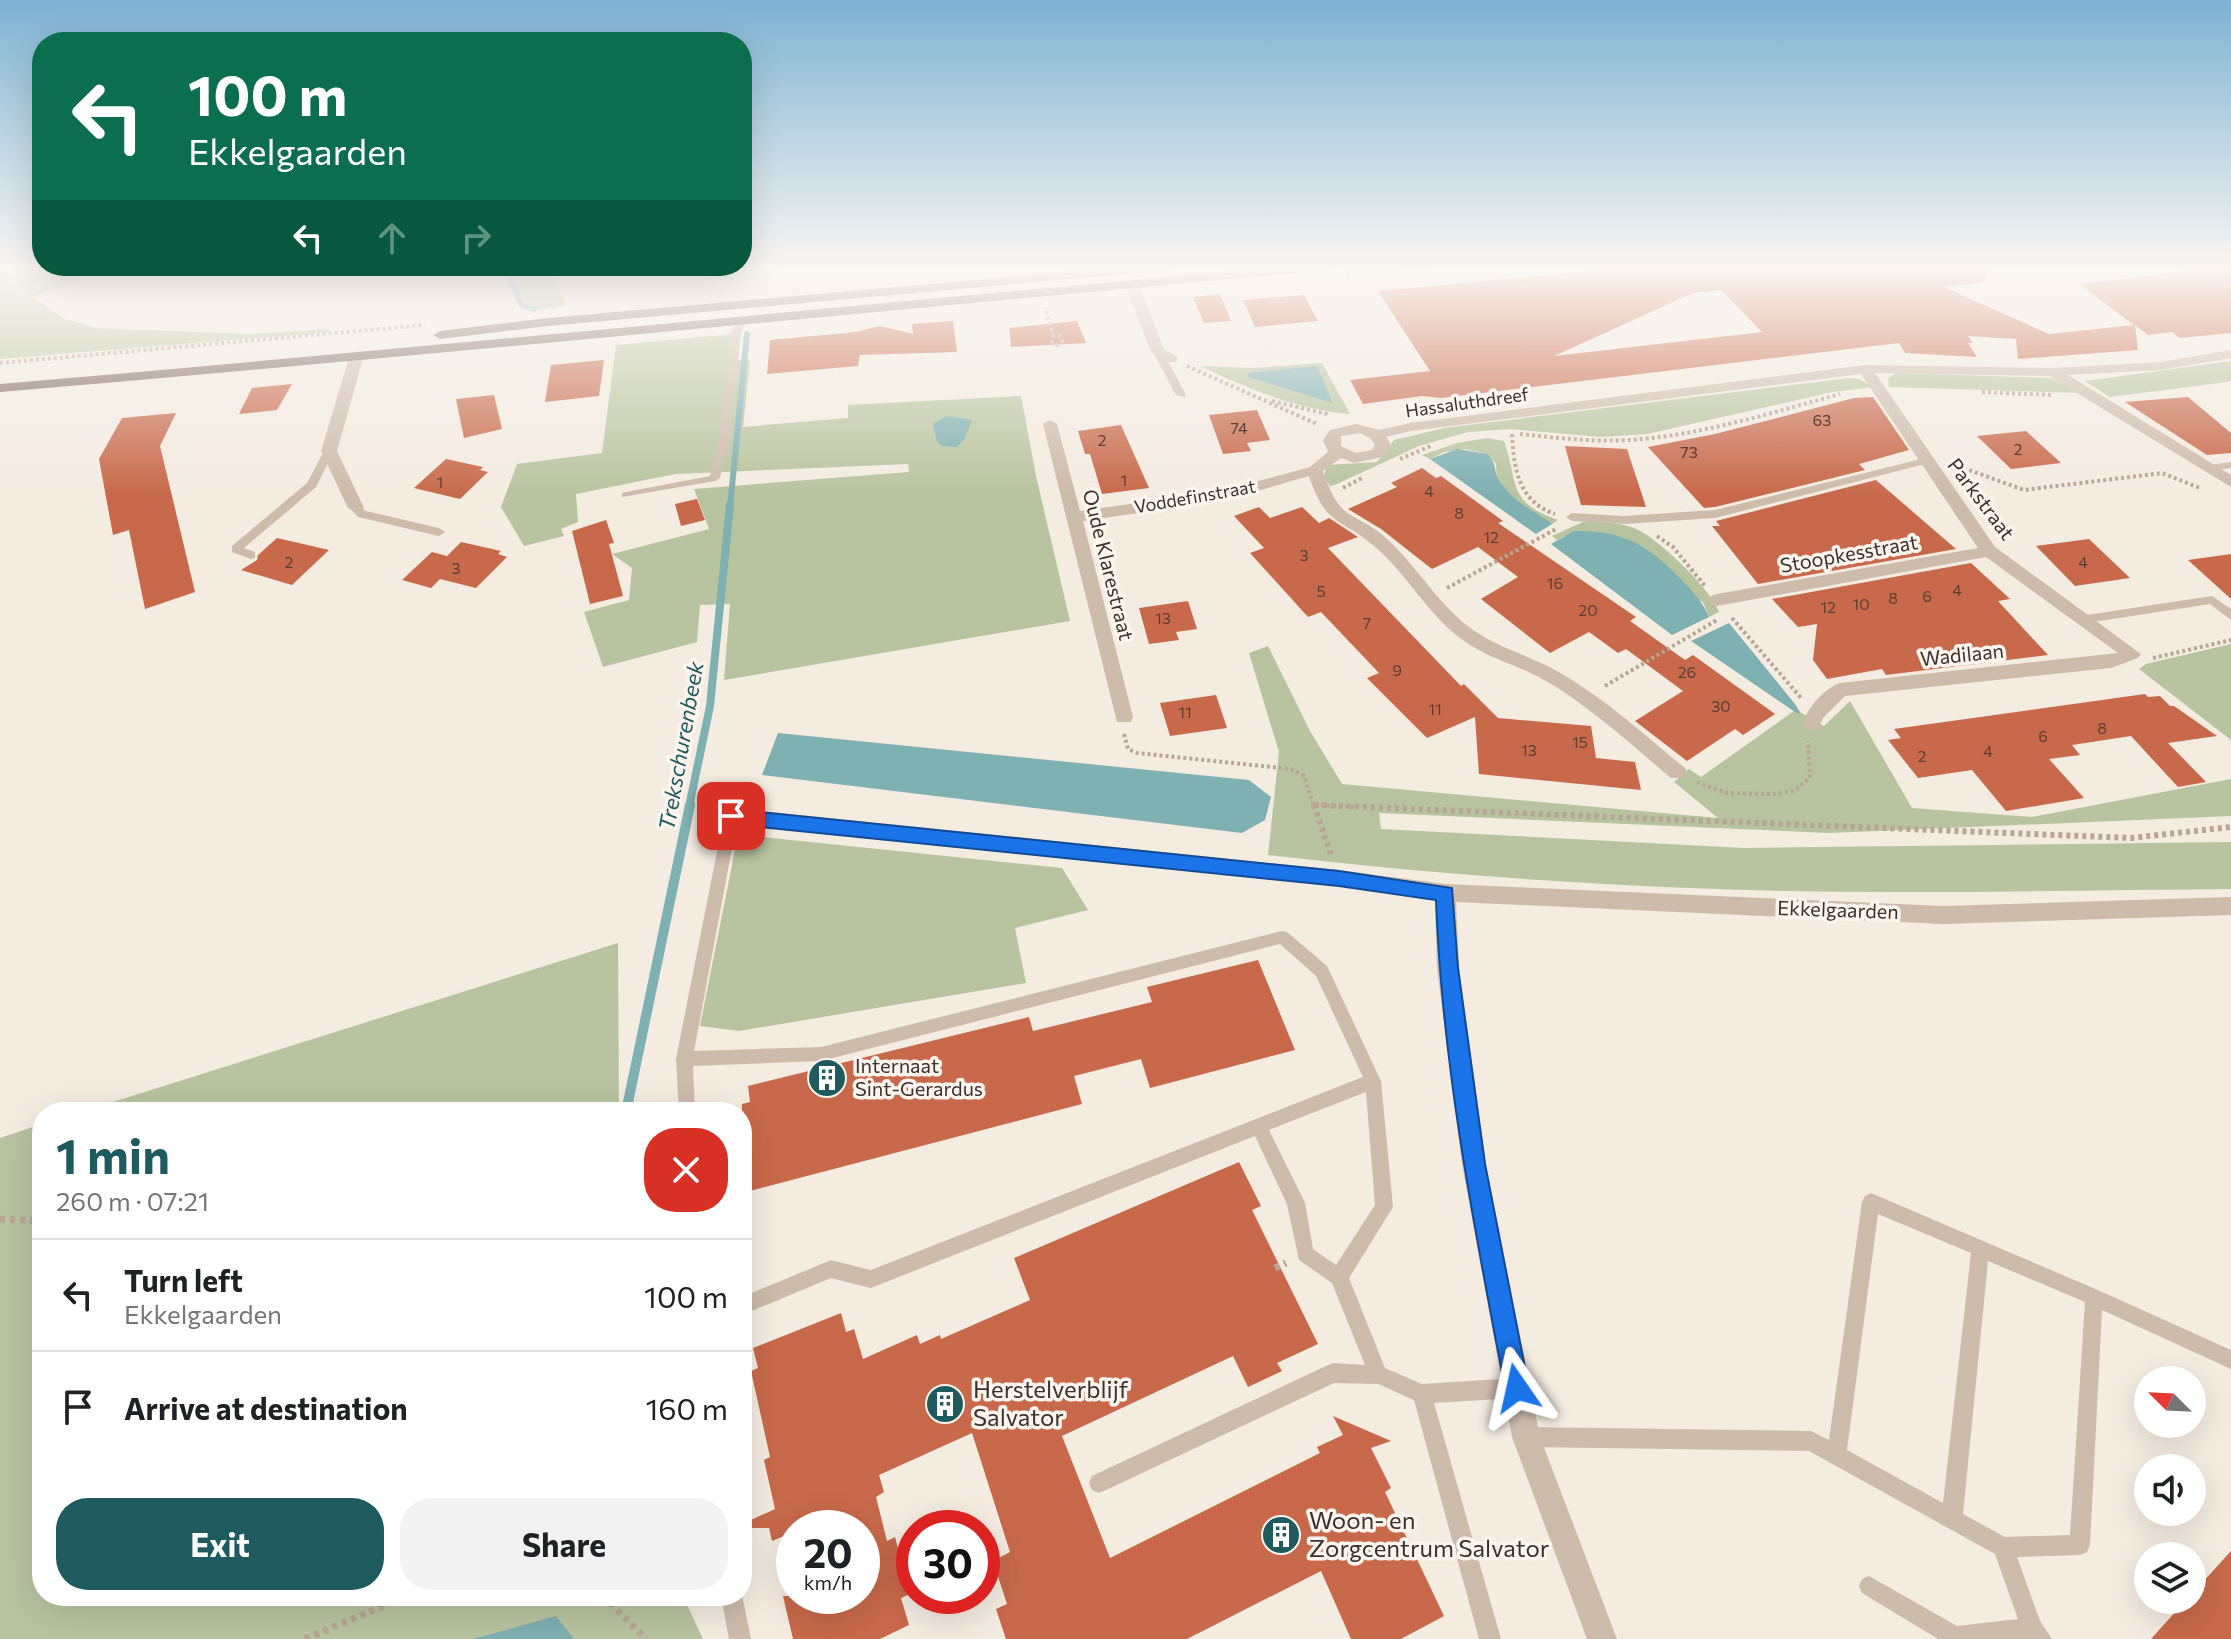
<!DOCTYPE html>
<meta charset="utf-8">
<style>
body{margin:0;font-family:Commissioner,sans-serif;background:#f2f2f2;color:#202124;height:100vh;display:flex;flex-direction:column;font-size:30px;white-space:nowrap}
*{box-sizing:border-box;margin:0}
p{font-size:26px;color:#757577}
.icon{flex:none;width:44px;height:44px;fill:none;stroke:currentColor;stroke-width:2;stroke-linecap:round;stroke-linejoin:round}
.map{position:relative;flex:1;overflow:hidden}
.panel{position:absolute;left:32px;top:1102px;width:720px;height:504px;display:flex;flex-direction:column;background:#fff;border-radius:32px;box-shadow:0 8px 32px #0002}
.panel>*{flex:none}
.banner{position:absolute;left:32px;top:32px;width:720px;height:244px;border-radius:32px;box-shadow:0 8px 32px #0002;background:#0b6e4f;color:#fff;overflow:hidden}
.needle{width:52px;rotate:294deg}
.tools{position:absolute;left:2134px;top:1366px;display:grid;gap:16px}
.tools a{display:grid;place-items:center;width:72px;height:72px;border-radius:50%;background:#fff;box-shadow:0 8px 32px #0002;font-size:40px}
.speed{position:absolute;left:776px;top:1510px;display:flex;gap:16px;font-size:40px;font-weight:700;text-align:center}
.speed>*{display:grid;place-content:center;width:104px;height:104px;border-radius:50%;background:#fff;box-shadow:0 8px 32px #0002;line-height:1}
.speed small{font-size:20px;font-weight:400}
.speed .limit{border:12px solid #d22;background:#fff;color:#111}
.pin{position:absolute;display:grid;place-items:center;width:68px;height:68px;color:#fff;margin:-34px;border-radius:16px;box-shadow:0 4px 12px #0006}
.me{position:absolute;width:88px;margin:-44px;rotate:349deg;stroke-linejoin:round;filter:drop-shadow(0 0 6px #0008)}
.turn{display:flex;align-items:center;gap:28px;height:168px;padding:0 24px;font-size:36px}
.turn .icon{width:104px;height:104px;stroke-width:2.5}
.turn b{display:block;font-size:56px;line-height:68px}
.lanes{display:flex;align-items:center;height:76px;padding:0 24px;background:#0003;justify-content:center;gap:40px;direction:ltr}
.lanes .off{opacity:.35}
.round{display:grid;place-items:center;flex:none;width:84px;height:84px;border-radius:32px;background:#f2f2f2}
.overview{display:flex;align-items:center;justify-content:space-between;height:136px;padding:0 24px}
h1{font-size:48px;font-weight:700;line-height:60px;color:#1f5a5e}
.button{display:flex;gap:16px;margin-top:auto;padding:16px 24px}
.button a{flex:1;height:92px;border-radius:32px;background:#1f5a5e;color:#fff;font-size:32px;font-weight:700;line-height:92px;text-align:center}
.button a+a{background:#f2f2f2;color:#202124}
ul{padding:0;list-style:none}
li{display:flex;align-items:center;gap:24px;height:112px;padding:0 24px;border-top:2px solid #e0e0e0}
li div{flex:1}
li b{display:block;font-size:30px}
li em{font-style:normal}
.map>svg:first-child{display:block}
.green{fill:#b8c4a0}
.water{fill:#7fb0b2}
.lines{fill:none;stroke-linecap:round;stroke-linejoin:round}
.stream-far2{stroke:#7fb0b2;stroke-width:6}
.stream-far1{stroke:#7fb0b2;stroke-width:8}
.stream{stroke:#7fb0b2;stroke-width:10}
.building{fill:#c8694b;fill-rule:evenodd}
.path-far2{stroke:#b9a596;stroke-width:4;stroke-dasharray:3 3;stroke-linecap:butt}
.path-far1{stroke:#b9a596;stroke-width:6;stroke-dasharray:4 4;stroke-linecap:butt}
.path{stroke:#b9a596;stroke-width:7;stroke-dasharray:5 5;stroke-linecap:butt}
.service{fill:#cdbbac;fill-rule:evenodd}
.minor{fill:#cdbbac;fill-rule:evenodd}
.primary{fill:#7d675c;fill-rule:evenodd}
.route{fill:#1a73e8;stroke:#114b97;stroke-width:2}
.labels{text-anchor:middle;stroke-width:7;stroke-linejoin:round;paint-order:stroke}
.number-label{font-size:16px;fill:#5e3e33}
.far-street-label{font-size:18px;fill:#3b302b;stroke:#fbf5ee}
.street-label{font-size:20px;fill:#3b302b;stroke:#fbf5ee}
.poi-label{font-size:20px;fill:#3b302b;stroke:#fbf5ee;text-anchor:start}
.water-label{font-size:22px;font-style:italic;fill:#1f5a5e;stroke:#fbf5ee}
.near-poi-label{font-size:24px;fill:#3b302b;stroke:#fbf5ee;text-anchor:start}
</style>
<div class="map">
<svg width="2231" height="1639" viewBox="0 0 2231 1639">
<rect width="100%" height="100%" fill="#f4ebe1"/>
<g class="green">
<path d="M0,266h116l-83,31 31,22 33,9 154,6 78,-5v3l-329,27z"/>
<path d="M508,266h40l19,40 -38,5z"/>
<path d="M733,334l-1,26h18l-7,67 105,-9v-13l173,-9 15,80 34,145 -346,59 6,-76 -30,1 -3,37 -94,25 -19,-55 45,-12 3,-32 -20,-14 97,-25 -15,-40 215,-17 -1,-8 -233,10 -99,20 2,28 -17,7 3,7 -40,10 -23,-39 16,-43 85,-11 14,-108z"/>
<path d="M2231,361v20l-11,2 -110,14 -25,-16z"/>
<path d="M1322,363l28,51c-57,-6 -98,-24 -150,-48l54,2z"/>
<path d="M1897,373l153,5 34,15 -195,-6 -1,-9z"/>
<path d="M1849,378l10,1 14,8 -40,5 -186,42 -46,3 -91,-8 -42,3 -49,14 -82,38 -7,2 -6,-9 3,-12 50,-3 17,-22 50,-12z"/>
<path d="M1487,438l17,3c15,42 2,61 54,79l-6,4 -37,-23 -18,-22 -1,-15 -8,-10 -23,-5 -21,3 -14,7 -8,-4 35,-12z"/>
<path d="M1583,522c16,0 35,0 51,6 22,8 78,62 85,84l-10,5 -6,-15 -139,-66 -7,4 -5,-4z"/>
<path d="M2231,644v96l-92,-71 7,-5z"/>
<path d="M1268,646l42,85 32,53 376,34 -44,-36 15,-13 12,8 93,-66 6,1 24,14 26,-25 62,107 120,9 199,-38v37l-402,17 -450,-20 2,16 363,19 487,-6v47c-149,1 -299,5 -449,2 -172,-4 -343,-16 -514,-36l11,-103 -30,-99z"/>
<path d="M753,836l309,32 26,42 -73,18 11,55 -287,48 -39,-5 35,-176 8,-9z"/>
<path d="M618,943l1,169h-538z"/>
<path d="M42,1124v472h641l20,43h-703v-501z"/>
</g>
<g class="water">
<path d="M1317,366l16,37 -85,-26v-4z"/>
<path d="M946,416l26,4 -7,18 -8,9 -15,-1 -5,-4 -4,-18z"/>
<path d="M1457,449l31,5c10,12 5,19 13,29 16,22 31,26 51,41l-16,10 -106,-75z"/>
<path d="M1574,531c47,-1 73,13 105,46 12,13 23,23 30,40l-37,18 -121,-91z"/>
<path d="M1729,623l66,81 5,8 -2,2 -107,-73z"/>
<path d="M778,733l471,47 22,17 -6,23 -23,13 -480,-58z"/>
<path d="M556,1616l18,23h-101z"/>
</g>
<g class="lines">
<g class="stream-far2">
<path d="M504,266l18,39 12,4"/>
<path d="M730,507l17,-173"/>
</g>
<path class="stream-far1" d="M689,807l21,-101 20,-201"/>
<path class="stream" d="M626,1112l64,-307"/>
</g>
<g class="building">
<path d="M1648,266h338v16l-42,5 105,47 85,-9 -55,-41 152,-18v67l-51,5 -8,-6 -24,3 -13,-10 3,25 -120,9 -2,-20 -48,-3 5,7h-5l9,14 -72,-4 -6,-10 -458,55 -19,-2 -59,8 -13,-24 80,-9 -52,-80zM1721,290l41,42 -208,24 139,-63z"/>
<path d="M1220,294l11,27 -27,2 -11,-26z"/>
<path d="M1304,295l14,26 -63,6 -12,-27z"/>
<path d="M953,321l4,31 -97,3 -2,11 -91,8 3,-34 86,-8 24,-6 33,8 -1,-10z"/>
<path d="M1077,321l9,22 -75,4 -2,-19z"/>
<path d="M604,360l-5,36 -54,6 6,-37z"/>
<path d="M292,384l-15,26 -38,4 13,-26z"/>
<path d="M494,395l8,34 -38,9 -8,-39z"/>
<path d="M1873,397l36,53 -50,14 6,6 -150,37 -11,1 -56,-61 67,-13 139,-36z"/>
<path d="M2188,397l43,36v20l-24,2 -82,-53z"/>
<path d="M1257,410l13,30 -23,3 4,8 -28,3 -14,-39z"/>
<path d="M176,413l-16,33 35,146 -50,17 -16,-79 -16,5 -14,-76 23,-41z"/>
<path d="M1121,425l28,63 -47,6 -12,-40h-5l-7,-23z"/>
<path d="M2026,431l35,32 -50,6 -34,-33z"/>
<path d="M1565,446l62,3 19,58 -65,-2z"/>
<path d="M446,459l37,8 -3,3 8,2 -28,27 -46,-11z"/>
<path d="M1422,468l14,10 5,-2 62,45 -5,2 138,94 -6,4 55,39 8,-5 82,59 -32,21 -8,-6 -48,32 -52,-40 48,-30 -57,-42 -8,4 -29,-21 -39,21 -69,-54 37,-22 -40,-30 -46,22 -51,-40 -33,-20 49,-22 -6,-4z"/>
<path d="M1876,480l80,69 -198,35 -46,-58h8l-4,-5z"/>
<path d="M697,499l8,21 -24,6 -6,-22z"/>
<path d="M1259,507l11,11 32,-11 17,16 10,-5 29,19 -30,11 133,138 3,-2 34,34 93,8 5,32 39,4 6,28 -162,-16 -4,-57 -48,21 -60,-60 12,-5 -58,-61 -13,5 -58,-64 14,-5 -30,-32z"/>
<path d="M606,520l8,23 -5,1 14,52 -33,8 -18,-73z"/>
<path d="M277,538l52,12 -37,35 -51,-15 16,-10 1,-5z"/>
<path d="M2089,539l41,39 -55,8 -39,-40z"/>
<path d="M461,542l40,9 -3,3 9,3 -31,31 -36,-9 -9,9 -29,-8 30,-28 15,4z"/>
<path d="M2231,554v45l-43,-39z"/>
<path d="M1971,563l39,36 -12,2 50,54 -162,20 -4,-6 -55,10 -14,-19 4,-36 -19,3 -26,-28z"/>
<path d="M1188,601l9,28 -21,3 3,8 -30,4 -10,-36z"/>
<path d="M2145,694l3,3 12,-1 10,10h4l43,30 -49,7 38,39 -28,5 -47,-51 -59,9 8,10 -31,4 35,39 -78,13 -34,-41 -54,8 -30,-38 13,-2 -7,-9z"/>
<path d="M1216,695l11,33 -57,8 -10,-33z"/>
<path d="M1258,960l37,90 -145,38 -9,-29 -67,17 8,28 -340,89v-89l8,-2 -2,-16 281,-69 4,14 119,-29 -5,-15z"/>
<path d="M1239,1162l22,44 -9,4 66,134 -41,19 5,8 -34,16 -15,-31 -171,80 48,122 210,-105 -3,-6 26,-12 -10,-19 58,25 -20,7 20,40 -6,4 59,124 -43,23h-50l-30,-68 -134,68h-181l-10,-30 11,-5 -14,-43 17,-9 -38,-119 -93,42 5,17 -8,5 11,44 8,-4 15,57 -9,4 8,27 -29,14h-87l-10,-43h79v-68h-68v4l-22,9 -3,-13h-27v-4l33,-15 -11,-49 6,-3 -19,-86 7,-3 -5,-20 88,-35 5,19 8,-3 9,30 54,-24 3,9 20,-9 1,4 89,-39 -16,-42z"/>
<path d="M2231,1551v88h-80l35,-39h6v-6z"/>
</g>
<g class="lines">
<g class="path-far2">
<path d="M1347,273l91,-7"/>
<path d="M1046,311l8,26"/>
<circle cx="1057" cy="340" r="5"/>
<path d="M0,363l425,-38"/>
<path d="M1187,366l130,58"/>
<path d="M1982,392l70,3"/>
<path d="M1272,401l56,13"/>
<path d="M1512,434c2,35 6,67 43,80"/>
<path d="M1520,434c37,4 73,8 110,6 72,-5 141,-27 210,-46"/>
<path d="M1400,459l31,-13"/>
<path d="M1958,466l66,24 138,-17 38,15"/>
<path d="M1343,488l19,-10"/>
<path d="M1657,536l16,11 32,39"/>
<path d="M1447,588l111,-60"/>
<path d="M1732,618l70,81"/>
<path d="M2153,658l78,-18"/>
<path d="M1605,686l112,-66"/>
<path d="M1124,734l4,15 9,4 154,16 13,7 10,31"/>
<path d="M1697,782l29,11 47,1 21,-3 16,-13 -2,-37"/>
<path d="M1315,805l41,2"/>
</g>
<g class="path-far1">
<path d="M1314,805l17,50"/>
<path d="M1315,805l816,33 100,-11"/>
</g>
<g class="path">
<path d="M0,1219l42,2"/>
<path d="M1275,1268l11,-5"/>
<path d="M603,1596l43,43"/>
<path d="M305,1639l102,-43"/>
</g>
<g class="service">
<path d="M739,317l8,2 -6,14 -12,107 -9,38 -5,3 -93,16v-4l4,-1 84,-16 9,-36 12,-107z"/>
<path d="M1155,350l8,2 23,43 -1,2 -9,-2 -23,-43z"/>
<path d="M329,448l5,3 -18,36 -72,61 11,4v6l-4,1 -19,-7v-6l75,-63 17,-32z"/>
<path d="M1925,458l4,1v4l-214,55 -91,6 -52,-3 -6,-4 6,-4 52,3 91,-6z"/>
<path d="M2231,462v6l-22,3 -5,-3 5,-3z"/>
<path d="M356,504l10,7 73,17 6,4 -6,4 -81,-19 -8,-9z"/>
<path d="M2212,596l19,13v11l-21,-16 -130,20 -6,-4 6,-4z"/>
<path d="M731,811l5,1 2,4 -44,235 127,-4 461,-116 5,1 40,34 54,115 12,126 -44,71 36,90 37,16 95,-6 7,3 3,7 -3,7 -7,3 -83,5 67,236h-22l-65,-239 -36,-16 -44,-1 -228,107 -7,3 -7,-3 -3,-7 3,-7 234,-110 7,-3 32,2 -33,-82 -33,-23 -12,-56 -32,-68 -384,152 -40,-10 -89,37v-18l89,-37 40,10 492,-193 -47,-101 -36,-32 -459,117 -128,5 2,46h-16l-3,-53 48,-243 2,-4zM1366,1092l9,113 -39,60 -23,-16 -8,-46 -36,-73z"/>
<path d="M1871,1193l229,98 131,59v19l-129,-59 -12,235 -3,7 -7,3 -63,2 23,64 12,18h-114l-76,-46 -3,-7 3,-7 7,-3 88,50 61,-7 -23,-65 -186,-103 -283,-4 -7,-3 -3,-7 3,-7 7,-3 285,4 18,9 33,-238 3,-6zM1878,1214l93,39 -28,250 -96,-53zM1988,1261l97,41 -15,233 -65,2 -42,-23z"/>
<path d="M742,1595l9,44h-22l-8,-43z"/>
</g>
<g class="minor">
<path d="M1127,281l12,3 25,66 13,6v6h-10l-16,-10 -26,-68z"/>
<path d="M2231,350v8l-70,12 -93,5 163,100v12l-182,-111 -174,-3 120,174 146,107 -3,4 -27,10 -266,28 -22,22 -5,11 -7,2 -9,-7c6,-16 21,-35 38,-41l278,-30 -132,-96 -269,49 -6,-2 -3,-4 3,-4 6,-2 261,-46 -117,-174 -450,57 -25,6 5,8 -9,12 -28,6 -13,-5 -18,13c18,54 29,37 64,68 33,30 55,73 94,96 22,14 49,21 72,34 48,26 89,64 132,99l3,5 -3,5h-14c-42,-35 -83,-74 -132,-101 -23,-12 -50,-19 -72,-34 -38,-25 -59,-69 -93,-97 -34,-29 -48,-19 -65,-70l-86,25 -140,20 50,196 -2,5h-14l-74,-298 7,-4 7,4 23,87 142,-20 88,-24 18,-15 -5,-12 7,-10 26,-6 23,6 32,-7 454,-58 187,3 109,-6zM1360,433l10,5 5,7 -3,5 -16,3 -15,-7v-10z"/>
<path d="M357,351l7,4 -27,96 27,57 -8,5 -8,-5 -27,-57 29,-96z"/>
<path d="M731,808l608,62 106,14 498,22 288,-9v18l-288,9 -487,-22 3,66 27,196 54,273 77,202h-30l-75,-202 -50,-273 -25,-196 -2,-68 -96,-14 -608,-62 -7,-2 -3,-6 3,-6z"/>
</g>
<g class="primary">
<path d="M1134,266h44l-6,4 -624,56 -108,13 -7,-4 7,-4 108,-13z"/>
<path d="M1293,266h44l-6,4c-444,40 -887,84 -1331,122v-8c431,-37 862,-80 1293,-118z"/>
</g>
</g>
<linearGradient id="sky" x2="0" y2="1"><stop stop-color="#7eb2d2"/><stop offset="0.54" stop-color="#faf6f2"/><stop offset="1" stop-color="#faf6f2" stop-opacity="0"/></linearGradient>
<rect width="2231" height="495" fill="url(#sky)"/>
<path class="route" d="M731,809l608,62 113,17 6,80 27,196 44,224 -3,9 -9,3 -9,-3 -3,-9c-31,-162 -63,-323 -69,-488l-97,-14 -608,-62 -9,-8z"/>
<defs>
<symbol id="building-disc" viewBox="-11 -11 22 22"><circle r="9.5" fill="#1f5a5e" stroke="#fbf5ee"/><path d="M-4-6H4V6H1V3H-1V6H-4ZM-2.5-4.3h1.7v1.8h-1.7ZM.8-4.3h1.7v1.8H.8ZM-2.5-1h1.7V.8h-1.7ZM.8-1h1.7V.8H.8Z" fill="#fff"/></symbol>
</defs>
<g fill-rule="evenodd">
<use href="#building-disc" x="805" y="1056" width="44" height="44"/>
<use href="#building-disc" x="923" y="1382" width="44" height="44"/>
<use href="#building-disc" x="1259" y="1513" width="44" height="44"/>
</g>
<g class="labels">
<g class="number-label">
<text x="1822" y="426">63</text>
<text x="1239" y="434">74</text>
<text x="1102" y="446">2</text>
<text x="2018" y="455">2</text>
<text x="1689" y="458">73</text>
<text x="1124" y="486">1</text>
<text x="440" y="488">1</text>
<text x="1429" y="497">4</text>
<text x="1459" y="519">8</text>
<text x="1491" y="543">12</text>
<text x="1304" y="561">3</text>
<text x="289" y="568">2</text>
<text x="2083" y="568">4</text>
<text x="456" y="574">3</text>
<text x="1555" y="589">16</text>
<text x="1957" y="596">4</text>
<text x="1321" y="597">5</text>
<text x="1927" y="602">6</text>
<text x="1893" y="604">8</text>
<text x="1861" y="610">10</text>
<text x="1828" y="613">12</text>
<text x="1588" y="616">20</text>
<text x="1163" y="624">13</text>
<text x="1367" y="629">7</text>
<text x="1397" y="676">9</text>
<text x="1687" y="678">26</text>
<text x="1721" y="712">30</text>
<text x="1435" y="715">11</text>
<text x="1185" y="718">11</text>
<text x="2102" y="734">8</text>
<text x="2043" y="742">6</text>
<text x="1580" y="748">15</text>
<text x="1529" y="756">13</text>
<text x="1988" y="757">4</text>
<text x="1922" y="762">2</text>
</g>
<g class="far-street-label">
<text transform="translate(1467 403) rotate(-8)" y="6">Hassaluthdreef</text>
<text transform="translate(1195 497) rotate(-10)" y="6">Voddefinstraat</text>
</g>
<g class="street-label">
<text transform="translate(1981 499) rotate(53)" y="7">Parkstraat</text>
<text transform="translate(1849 554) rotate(-10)" y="7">Stoopkesstraat</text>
<text transform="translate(1108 565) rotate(76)" y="7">Oude Klarestraat</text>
<text transform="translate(1962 655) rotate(-6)" y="7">Wadilaan</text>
<text transform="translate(1838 910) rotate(2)" y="7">Ekkelgaarden</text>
</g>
<g class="poi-label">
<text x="855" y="1073">Internaat<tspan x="855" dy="23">Sint-Gerardus</tspan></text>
</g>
<g class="water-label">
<text transform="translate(681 746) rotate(-80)" y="8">Trekschurenbeek</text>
</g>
<g class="near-poi-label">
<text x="973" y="1398">Herstelverblijf<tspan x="973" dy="28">Salvator</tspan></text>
<text x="1309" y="1529">Woon- en<tspan x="1309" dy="28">Zorgcentrum Salvator</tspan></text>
</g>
</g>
</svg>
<div class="tools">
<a><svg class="needle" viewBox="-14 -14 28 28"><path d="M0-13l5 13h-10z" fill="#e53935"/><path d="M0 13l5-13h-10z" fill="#757577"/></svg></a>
<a><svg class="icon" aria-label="sound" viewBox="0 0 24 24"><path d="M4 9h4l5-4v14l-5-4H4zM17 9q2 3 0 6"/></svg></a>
<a><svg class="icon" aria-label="layers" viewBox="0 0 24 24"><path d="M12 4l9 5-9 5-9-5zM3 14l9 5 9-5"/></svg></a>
</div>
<div class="speed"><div>20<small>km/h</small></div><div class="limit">30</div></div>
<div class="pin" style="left:731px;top:816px;background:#d93025"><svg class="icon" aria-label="arrive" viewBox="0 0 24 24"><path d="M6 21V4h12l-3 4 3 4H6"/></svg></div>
<svg class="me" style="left:1517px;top:1388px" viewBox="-20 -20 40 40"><path d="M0-17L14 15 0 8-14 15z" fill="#1a73e8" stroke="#fff" stroke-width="4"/></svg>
<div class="banner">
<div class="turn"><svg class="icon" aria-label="left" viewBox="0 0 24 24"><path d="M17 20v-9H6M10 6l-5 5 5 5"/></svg><div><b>100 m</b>Ekkelgaarden</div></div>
<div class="lanes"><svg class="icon" aria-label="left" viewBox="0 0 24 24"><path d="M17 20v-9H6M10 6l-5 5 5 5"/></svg><svg class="icon off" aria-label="ahead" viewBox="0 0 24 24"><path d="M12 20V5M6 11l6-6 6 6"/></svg><svg class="icon off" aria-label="right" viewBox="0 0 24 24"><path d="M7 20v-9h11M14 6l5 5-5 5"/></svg></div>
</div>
<section class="panel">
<div class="overview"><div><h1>1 min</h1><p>260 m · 07:21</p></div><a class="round" style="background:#d93025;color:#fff"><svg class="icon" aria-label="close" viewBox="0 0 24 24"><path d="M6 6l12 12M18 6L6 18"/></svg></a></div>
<ul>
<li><svg class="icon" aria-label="left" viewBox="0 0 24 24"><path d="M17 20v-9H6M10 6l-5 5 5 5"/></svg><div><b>Turn left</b><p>Ekkelgaarden</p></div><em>100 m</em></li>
<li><svg class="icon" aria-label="arrive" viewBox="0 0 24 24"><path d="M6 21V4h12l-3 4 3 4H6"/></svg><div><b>Arrive at destination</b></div><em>160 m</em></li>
</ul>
<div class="button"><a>Exit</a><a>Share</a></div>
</section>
</div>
